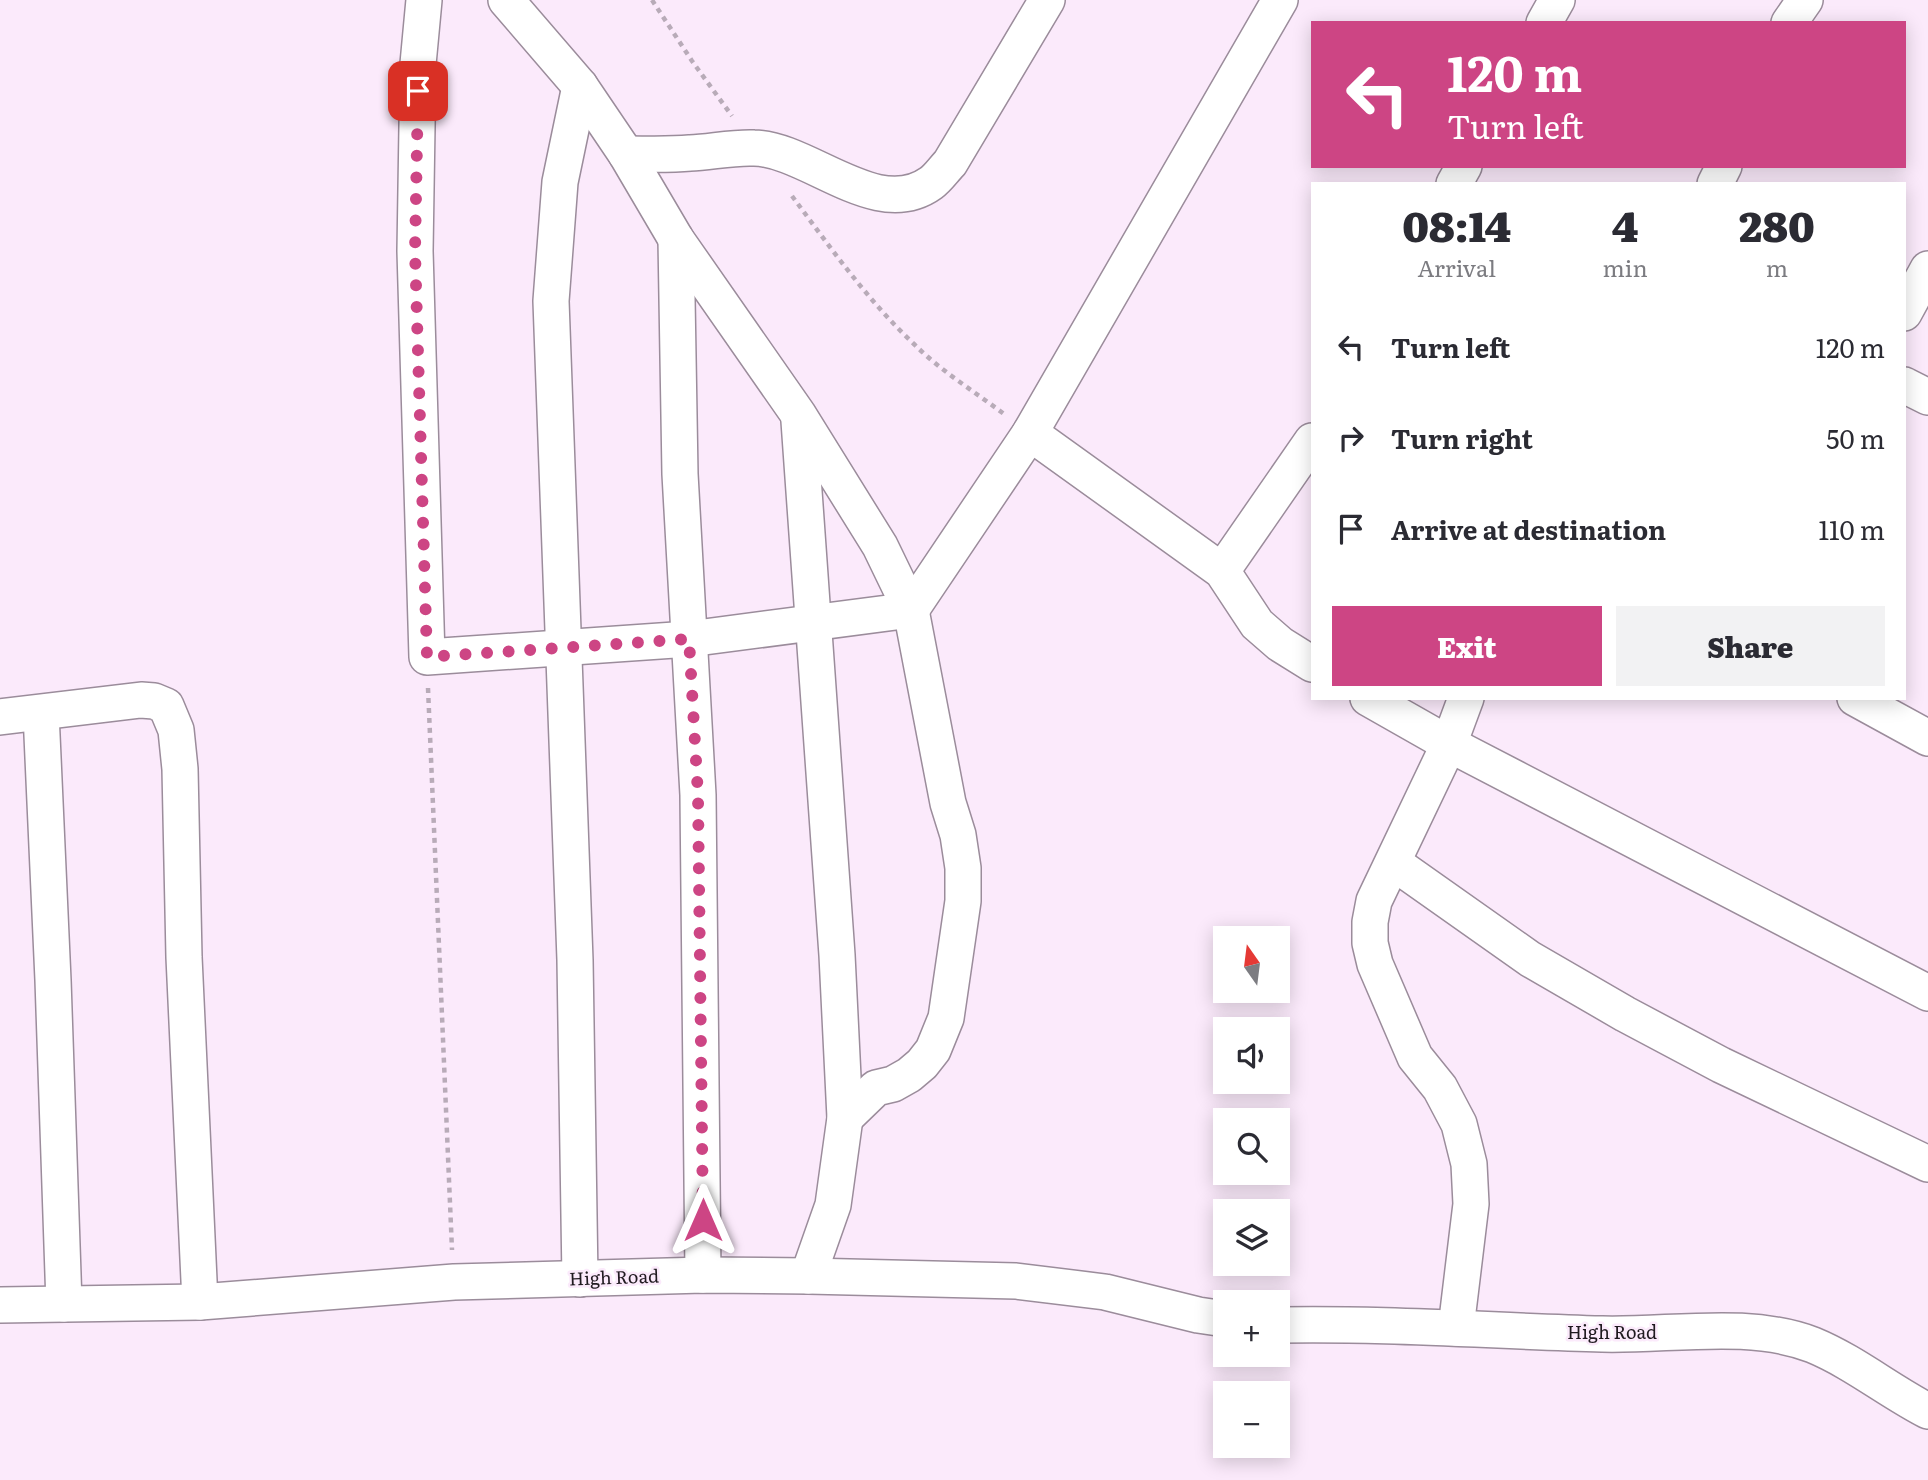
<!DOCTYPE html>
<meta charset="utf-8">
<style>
body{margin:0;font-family:Literata,serif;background:#f2f2f3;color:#2b2b33;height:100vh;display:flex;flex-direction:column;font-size:26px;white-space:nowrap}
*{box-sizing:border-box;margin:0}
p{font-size:23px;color:#7c7c81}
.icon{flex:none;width:38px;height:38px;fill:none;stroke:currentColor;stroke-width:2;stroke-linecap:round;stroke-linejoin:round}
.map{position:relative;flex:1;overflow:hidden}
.details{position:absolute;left:1311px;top:182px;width:595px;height:518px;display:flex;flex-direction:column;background:#fff;border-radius:0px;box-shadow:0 4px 18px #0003}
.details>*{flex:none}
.top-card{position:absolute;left:1311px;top:21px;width:595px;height:147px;border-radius:0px;box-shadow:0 4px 18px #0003;background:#cd4584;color:#fff;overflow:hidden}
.needle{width:46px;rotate:346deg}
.fabs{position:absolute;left:1213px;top:926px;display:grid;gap:14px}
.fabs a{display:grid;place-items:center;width:77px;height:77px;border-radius:0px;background:#fff;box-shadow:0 4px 18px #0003;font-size:35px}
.pin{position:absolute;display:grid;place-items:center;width:60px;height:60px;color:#fff;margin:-30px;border-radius:14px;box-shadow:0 4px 10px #0006}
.me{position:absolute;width:77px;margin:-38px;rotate:0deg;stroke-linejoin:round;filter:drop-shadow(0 0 5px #0008)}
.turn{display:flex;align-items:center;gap:24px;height:147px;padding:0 21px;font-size:32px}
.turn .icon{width:91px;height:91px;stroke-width:2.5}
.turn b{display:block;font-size:49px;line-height:60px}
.eta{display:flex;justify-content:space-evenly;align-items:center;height:119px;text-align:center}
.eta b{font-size:42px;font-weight:800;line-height:49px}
.action{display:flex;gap:14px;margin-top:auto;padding:14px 21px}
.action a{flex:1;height:80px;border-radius:0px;background:#cd4584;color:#fff;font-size:28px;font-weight:800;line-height:80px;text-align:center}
.action a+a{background:#f2f2f3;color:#2b2b33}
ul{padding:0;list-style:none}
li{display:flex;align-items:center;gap:21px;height:91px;padding:0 21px}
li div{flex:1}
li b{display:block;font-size:26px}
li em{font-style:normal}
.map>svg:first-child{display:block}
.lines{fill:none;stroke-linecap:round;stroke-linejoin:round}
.minor-casing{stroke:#9b8c9b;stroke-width:38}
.path{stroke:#b8abb8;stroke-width:4.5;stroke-dasharray:5 5;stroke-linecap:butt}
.minor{stroke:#fff;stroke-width:35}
.route{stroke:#cd4584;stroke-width:12;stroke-dasharray:0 21.6}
.labels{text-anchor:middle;stroke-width:5;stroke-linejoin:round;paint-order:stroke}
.street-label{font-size:18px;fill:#201a20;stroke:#fbeafb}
</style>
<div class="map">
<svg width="1928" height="1480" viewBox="0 0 1928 1480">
<rect width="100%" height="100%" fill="#fbeafb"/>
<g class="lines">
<defs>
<g id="minor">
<path d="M424,0l-6,64 -3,187 12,406 262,-18 222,-29 119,-177 250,-433"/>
<path d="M506,0l74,86 46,68 50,85 122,175 82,132 31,64 37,193 10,32 5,33v33l-17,117 -13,32 -11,14 -13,11 -16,9 -17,4 -31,30"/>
<path d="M1544,23l13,-23"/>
<path d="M1789,23l16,-23"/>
<path d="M626,154c21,0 43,1 64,-1 21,-1 43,-6 64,-5 55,1 123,74 177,35 7,-5 13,-14 19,-20l97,-163"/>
<path d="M1454,184l10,-18"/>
<path d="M1715,184l9,-18"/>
<path d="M676,239l4,235 18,321 5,480"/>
<path d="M1904,313l24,-44"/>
<path d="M1904,385l24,12"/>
<path d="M799,421l38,534 8,163 -12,87 -25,71"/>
<path d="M1030,433l192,138 35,53 23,20 32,20"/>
<path d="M1222,571l90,-130"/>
<path d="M1368,698l81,46 479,249"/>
<path d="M1855,698l73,40"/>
<path d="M41,713l12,267 11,324"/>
<path d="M0,717l141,-17 13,1 12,5 10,24 4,39 4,188 16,345"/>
<path d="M1394,863l136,96 95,55 96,51 207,99"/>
<path d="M580,1279l-5,-319 -24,-659 9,-119 20,-96"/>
<path d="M0,1305l200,-3 254,-20 249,-7 105,1 208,5 89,11 93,23 27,4"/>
<path d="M1278,1325c108,-2 215,6 324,9 67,2 147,-14 211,11 41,17 76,46 115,66"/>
<path d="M1456,1328l15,-124 -2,-40 -10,-40 -19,-36 -25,-31 -40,-93 -5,-21v-21l4,-21 75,-157 17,-46"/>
</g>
</defs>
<use href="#minor" class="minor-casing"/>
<g class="path">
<path d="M652,0l40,61 40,55"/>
<path d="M792,196c38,51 76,105 123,149 26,26 60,47 89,69"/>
<path d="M428,688l24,562"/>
</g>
<use href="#minor" class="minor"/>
</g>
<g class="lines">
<path class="route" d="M418,91l-3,160 12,406 262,-18 9,156 5,425"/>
</g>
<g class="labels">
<g class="street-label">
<text transform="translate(614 1278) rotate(-2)" y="6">High Road</text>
<text x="1612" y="1339">High Road</text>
</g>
</g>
</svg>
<div class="fabs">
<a><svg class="needle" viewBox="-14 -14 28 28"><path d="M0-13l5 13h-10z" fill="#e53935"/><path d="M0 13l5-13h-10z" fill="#7c7c81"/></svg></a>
<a><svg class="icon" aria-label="sound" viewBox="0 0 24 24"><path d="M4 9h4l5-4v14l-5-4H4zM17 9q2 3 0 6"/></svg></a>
<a><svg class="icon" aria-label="search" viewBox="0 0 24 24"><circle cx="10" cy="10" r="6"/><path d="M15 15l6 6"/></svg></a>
<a><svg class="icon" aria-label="layers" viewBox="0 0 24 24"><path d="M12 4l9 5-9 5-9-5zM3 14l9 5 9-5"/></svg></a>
<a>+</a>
<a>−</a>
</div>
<div class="pin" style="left:418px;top:91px;background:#d93025"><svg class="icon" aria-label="arrive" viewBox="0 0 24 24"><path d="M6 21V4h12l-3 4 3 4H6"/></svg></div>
<svg class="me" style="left:703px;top:1220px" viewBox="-20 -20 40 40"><path d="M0-17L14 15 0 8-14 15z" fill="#cd4584" stroke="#fff" stroke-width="4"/></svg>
<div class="top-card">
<div class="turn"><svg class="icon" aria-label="left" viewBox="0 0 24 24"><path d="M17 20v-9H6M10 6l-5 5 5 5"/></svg><div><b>120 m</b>Turn left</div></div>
</div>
<section class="details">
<div class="eta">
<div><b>08:14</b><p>Arrival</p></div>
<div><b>4</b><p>min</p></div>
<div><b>280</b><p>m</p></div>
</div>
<ul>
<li><svg class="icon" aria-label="left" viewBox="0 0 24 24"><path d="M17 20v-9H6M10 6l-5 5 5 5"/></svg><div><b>Turn left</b></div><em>120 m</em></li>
<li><svg class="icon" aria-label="right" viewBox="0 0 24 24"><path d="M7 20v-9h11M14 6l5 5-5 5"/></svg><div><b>Turn right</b></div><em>50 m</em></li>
<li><svg class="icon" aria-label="arrive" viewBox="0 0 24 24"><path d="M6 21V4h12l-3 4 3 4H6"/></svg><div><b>Arrive at destination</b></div><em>110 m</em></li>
</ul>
<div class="action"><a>Exit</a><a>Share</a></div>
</section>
</div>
